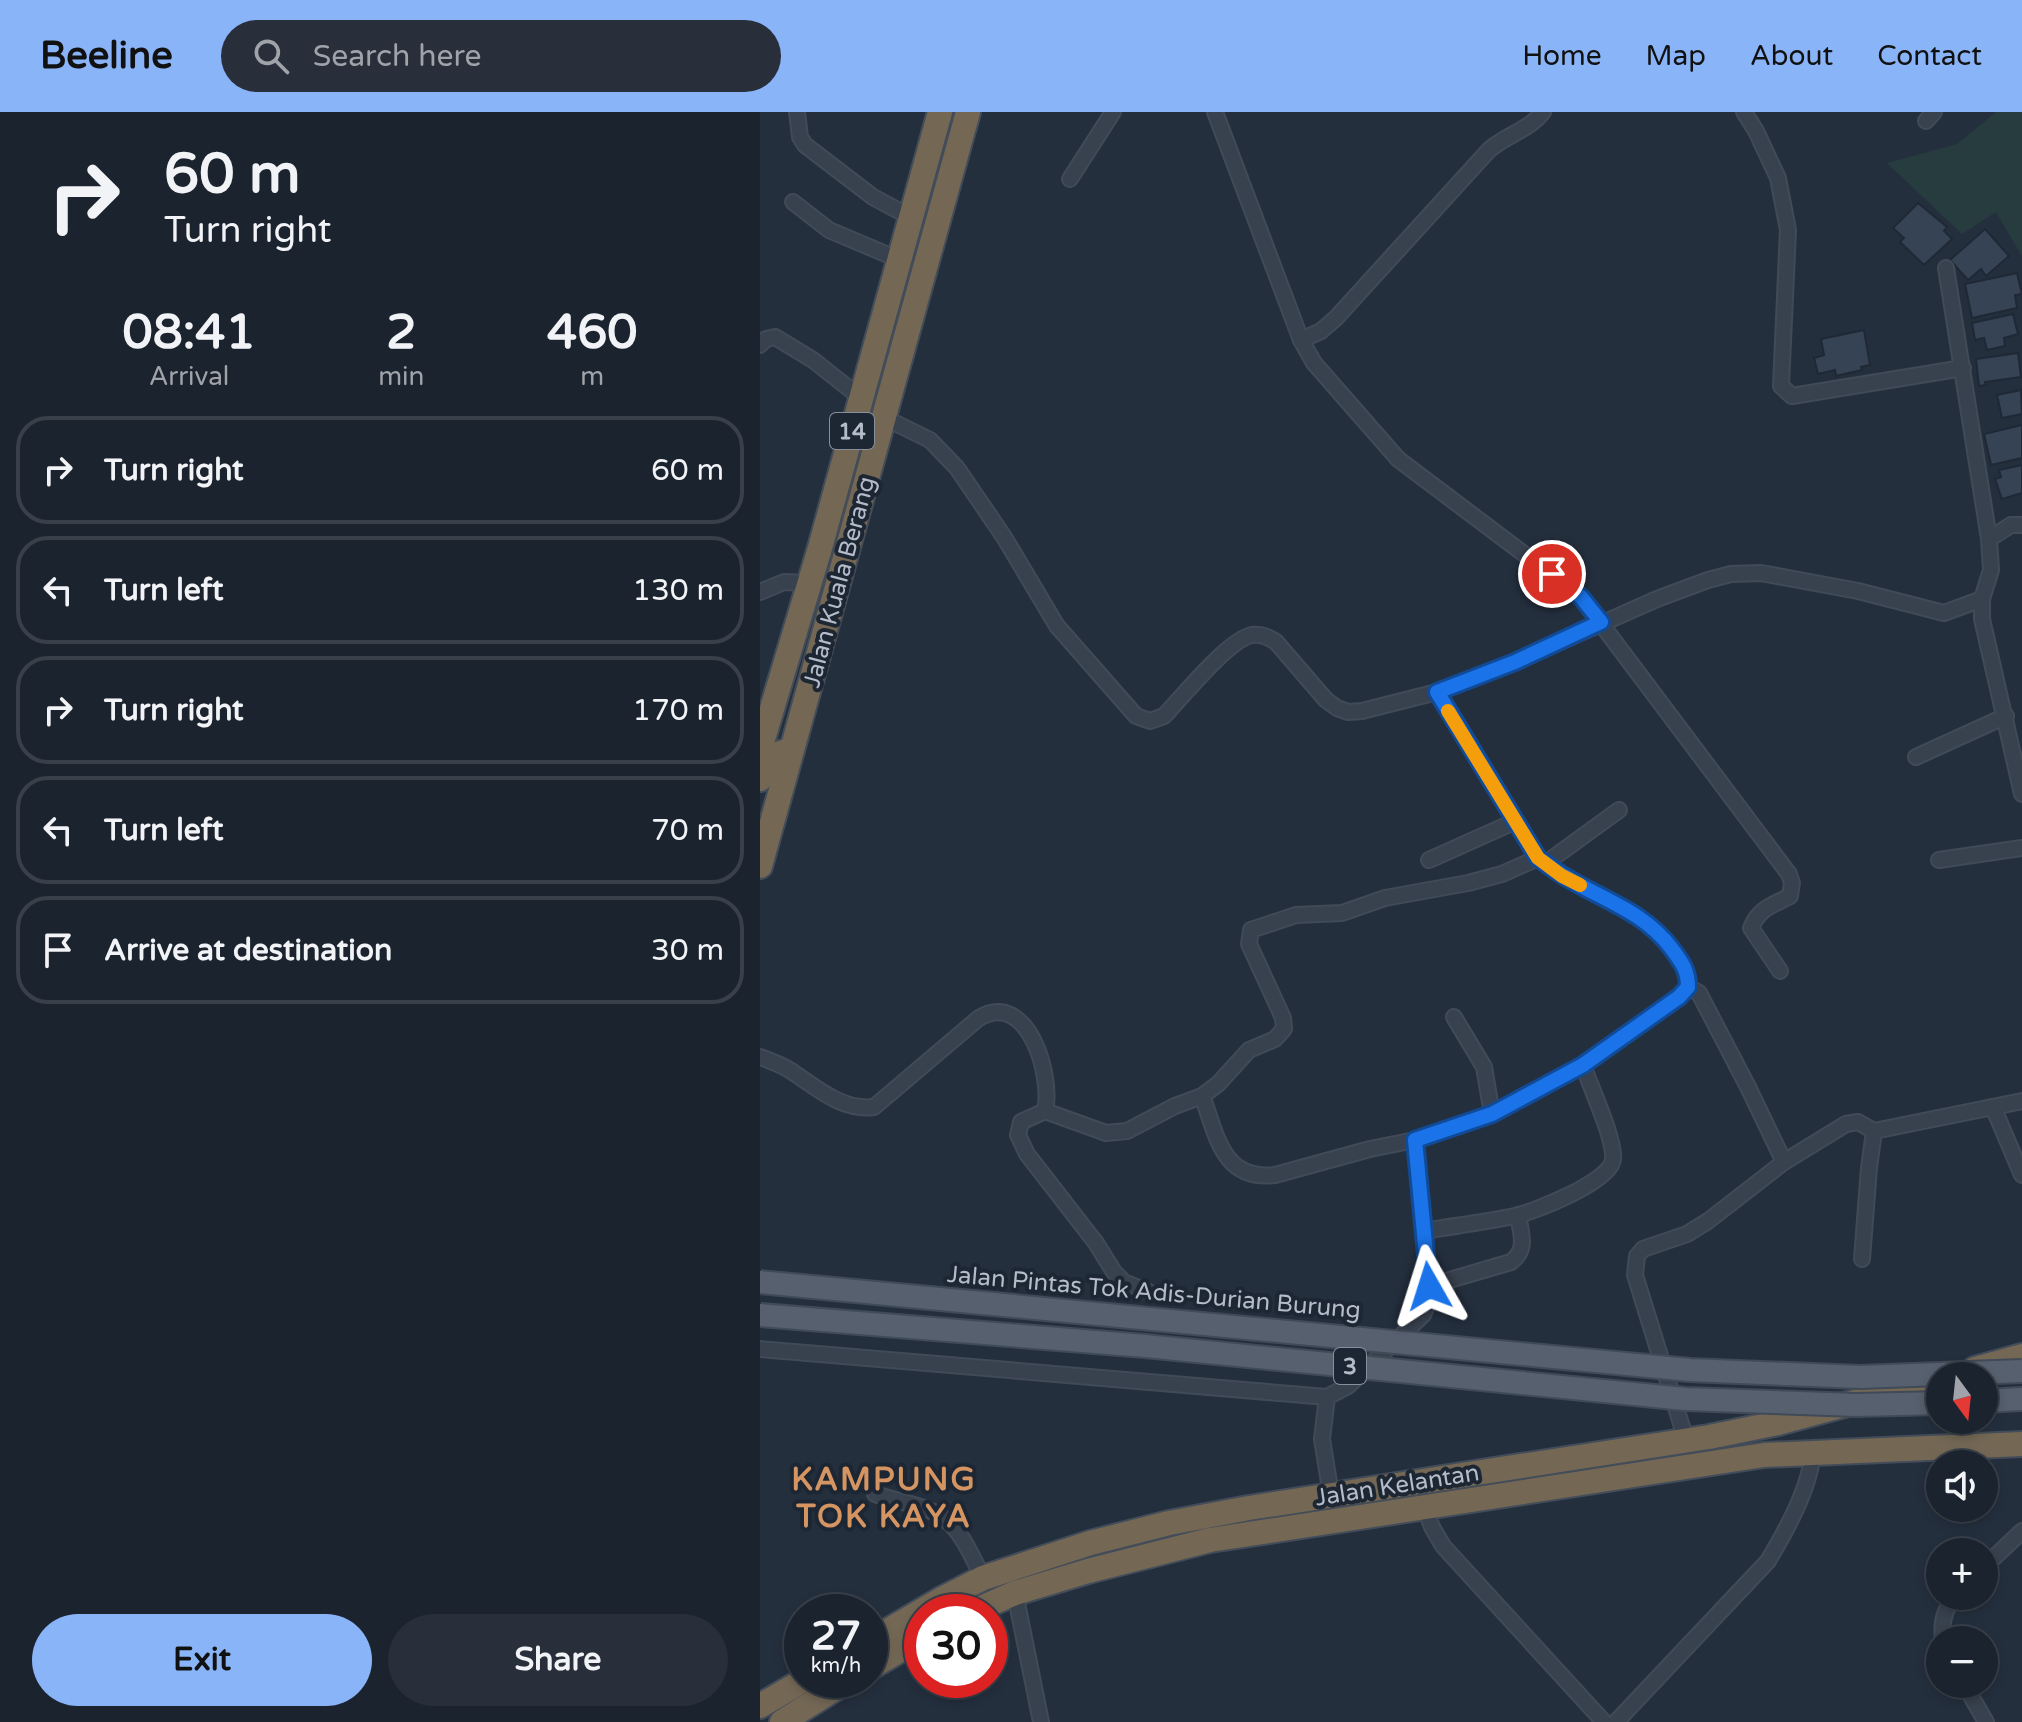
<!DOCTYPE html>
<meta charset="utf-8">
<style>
body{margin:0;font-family:"Varela Round",sans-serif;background:#282f3a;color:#f1f3f6;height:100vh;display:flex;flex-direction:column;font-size:30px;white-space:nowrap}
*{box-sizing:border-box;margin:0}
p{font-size:26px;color:#a0a4aa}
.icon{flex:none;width:44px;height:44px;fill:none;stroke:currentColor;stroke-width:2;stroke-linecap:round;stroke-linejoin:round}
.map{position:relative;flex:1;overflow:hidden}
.sheet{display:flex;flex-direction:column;background:#1b232e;width:760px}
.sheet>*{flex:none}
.top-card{background:#1b232e;color:#f1f3f6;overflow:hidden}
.needle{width:52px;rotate:165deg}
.fabs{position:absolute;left:1166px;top:1250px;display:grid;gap:16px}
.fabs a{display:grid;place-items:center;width:72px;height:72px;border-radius:50%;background:#1b232e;box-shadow:0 4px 12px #0003,0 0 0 2px #39404a;font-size:40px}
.speed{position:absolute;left:24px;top:1482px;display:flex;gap:16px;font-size:40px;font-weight:700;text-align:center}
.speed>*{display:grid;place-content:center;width:104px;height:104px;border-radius:50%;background:#1b232e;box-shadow:0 4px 12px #0003,0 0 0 2px #39404a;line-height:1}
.speed small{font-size:20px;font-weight:400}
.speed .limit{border:12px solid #d22;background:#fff;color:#111}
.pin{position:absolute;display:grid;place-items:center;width:68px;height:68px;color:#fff;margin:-34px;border:4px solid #fff;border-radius:50%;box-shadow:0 2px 8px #0007}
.me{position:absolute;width:88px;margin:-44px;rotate:354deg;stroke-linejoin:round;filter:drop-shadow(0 0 6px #0008)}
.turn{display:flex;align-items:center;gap:28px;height:168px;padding:0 32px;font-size:36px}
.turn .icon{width:104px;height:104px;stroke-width:2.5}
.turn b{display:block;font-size:56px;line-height:68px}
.eta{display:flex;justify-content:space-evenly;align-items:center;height:136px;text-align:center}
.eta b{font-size:48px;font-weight:700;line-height:56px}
.button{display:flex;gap:16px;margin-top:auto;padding:16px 32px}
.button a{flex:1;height:92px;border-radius:48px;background:#8ab4f8;color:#111;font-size:32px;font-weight:700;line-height:92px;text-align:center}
.button a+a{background:#282f3a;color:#f1f3f6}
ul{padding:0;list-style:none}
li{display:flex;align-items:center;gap:24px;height:108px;margin:0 16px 12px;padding:0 16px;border:4px solid #39404a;border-radius:32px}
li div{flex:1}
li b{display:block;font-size:30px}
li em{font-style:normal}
header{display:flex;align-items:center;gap:48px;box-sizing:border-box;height:112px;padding:0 40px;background:#8ab4f8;color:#111}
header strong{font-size:38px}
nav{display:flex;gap:44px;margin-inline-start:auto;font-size:28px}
.search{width:560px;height:72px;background:#282f3a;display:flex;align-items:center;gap:20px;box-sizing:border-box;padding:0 28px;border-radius:44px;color:#a0a4aa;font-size:30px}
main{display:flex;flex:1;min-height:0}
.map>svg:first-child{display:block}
.green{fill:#263c3f}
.building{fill:#364354;stroke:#1f2835;stroke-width:2}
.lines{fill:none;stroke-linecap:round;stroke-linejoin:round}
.street-casing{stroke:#414a57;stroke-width:18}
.primary-casing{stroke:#414a57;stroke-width:26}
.highway-casing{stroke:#434c59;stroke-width:28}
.street{stroke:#38414e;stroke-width:14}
.primary{stroke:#56606e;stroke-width:22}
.highway{stroke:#746855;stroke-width:24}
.primary-bridge-casing{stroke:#414a57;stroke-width:26;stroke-linecap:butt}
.primary-bridge{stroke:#56606e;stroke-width:22}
.route-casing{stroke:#114b97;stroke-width:20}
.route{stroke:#1a73e8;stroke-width:14}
.slow{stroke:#f59e0b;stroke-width:14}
.labels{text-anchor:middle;stroke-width:8;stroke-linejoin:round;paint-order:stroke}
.shield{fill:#1d2633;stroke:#878f9c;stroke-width:2}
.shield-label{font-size:22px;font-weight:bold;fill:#b4bcc9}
.street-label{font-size:24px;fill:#b4bcc9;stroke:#1d2633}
.district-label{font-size:32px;font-weight:bold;letter-spacing:2px;fill:#d59563;stroke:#1d2633}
</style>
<header>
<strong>Beeline</strong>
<div class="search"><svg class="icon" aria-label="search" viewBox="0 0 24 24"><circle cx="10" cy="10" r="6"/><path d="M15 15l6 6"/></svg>Search here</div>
<nav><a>Home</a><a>Map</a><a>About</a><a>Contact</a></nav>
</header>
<main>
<section class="sheet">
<div class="top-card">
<div class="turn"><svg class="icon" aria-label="right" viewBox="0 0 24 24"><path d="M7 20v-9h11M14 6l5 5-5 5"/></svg><div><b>60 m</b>Turn right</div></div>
</div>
<div class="eta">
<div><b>08:41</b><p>Arrival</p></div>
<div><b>2</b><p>min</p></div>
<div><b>460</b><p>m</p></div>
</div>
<ul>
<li><svg class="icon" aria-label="right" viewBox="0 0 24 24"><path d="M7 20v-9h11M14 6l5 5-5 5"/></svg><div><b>Turn right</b></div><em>60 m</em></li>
<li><svg class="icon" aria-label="left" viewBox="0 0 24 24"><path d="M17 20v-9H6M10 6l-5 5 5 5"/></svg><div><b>Turn left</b></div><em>130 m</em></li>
<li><svg class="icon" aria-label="right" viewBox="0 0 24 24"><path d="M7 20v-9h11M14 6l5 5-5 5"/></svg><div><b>Turn right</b></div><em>170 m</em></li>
<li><svg class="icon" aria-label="left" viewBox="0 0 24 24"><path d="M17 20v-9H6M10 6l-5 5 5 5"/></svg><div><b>Turn left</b></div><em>70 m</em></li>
<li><svg class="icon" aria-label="arrive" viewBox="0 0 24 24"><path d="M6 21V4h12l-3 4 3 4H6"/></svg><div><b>Arrive at destination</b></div><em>30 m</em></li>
</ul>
<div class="button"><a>Exit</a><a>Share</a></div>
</section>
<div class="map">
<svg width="1262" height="1610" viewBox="0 0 1262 1610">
<rect width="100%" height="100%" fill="#242f3e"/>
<path class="green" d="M1236,0h26v144l-26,-44 -34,22 -75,-71 70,-19z"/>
<g class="building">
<path d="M1158,91l29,24 -3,4 8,8 -28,26 -24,-23 4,-4 -11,-10z"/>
<path d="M1225,117l24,27 -23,20 -5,-7 -13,11 -18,-20z"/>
<path d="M1257,161l5,21 -7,1 2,13 -45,10 -7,-34z"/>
<path d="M1253,202l5,20 -14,4 1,8 -18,4 -3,-12 -9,2 -3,-17z"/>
<path d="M1104,218l6,35 -9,2 1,3 -26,6 -1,-6 -17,4 -4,-16 10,-3 -3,-16z"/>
<path d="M1258,241l3,24 -36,5 1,3 -7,1 -3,-27z"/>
<path d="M1261,278l1,24 -20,4 -5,-23z"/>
<path d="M1262,313v33l-31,7 -7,-31z"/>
<path d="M1262,353v28l-20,6 -7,-20 6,-2 -2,-7z"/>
</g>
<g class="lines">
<defs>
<g id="street">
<path d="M37,0l3,25 5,8 68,52 39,21"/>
<path d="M455,0l86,228 13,23 84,96 183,138 208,277 3,9 -2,13c-17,9 -31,12 -39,32l29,43"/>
<path d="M984,0l12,19 22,47 10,52 -7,156 11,10 171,-28"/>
<path d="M1166,9l8,-9"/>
<path d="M310,67l43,-67"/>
<path d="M33,90l36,28 71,30"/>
<path d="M541,228l20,-9 15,-13 153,-168c17,-15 40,-20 54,-38"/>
<path d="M0,233l6,-6 9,-2 38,23 48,38"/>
<path d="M125,306l45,22 27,28 47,69 53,89 79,90 14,5 14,-5c18,-19 65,-77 88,-81 10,-1 16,2 24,7l50,58 11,8 11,4 14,-1 75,-19 78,-30 142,-63 51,-19 23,-6 30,-1 97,18 86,22 38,-14 9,-29 -2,-31 -43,-271"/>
<path d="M1229,427l22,-14h11"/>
<path d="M0,480l24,-10 24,1"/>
<path d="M1222,487v20l40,175"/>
<path d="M1156,645l90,-41"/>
<path d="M669,748l87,-39"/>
<path d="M1179,748l83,-12"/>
<path d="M786,751l73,-53"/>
<path d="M928,875l11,6 49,94 36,75"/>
<path d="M694,905l30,50 8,47"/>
<path d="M0,945c11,4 25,9 34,16 24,16 49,38 80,34l105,-89c49,-29 74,58 66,93"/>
<path d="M442,984c15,39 20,85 73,79l95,-26 45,-9"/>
<path d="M1233,995l29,68"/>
<path d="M664,1119c30,-5 61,-9 91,-15 21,-5 97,-35 98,-57 2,-20 -23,-73 -30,-94"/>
<path d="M1102,1147l7,-91 5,-37"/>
<path d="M669,1174l82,-24c17,-13 10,-28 7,-47"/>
<path d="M389,1180l-25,-10 -10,-10 -18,-29 -69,-89 -9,-19 3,-13 24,-11 61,22 21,-2 48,-25 27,-10 16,-12 31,-34 26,-11 9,-10 -1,-11 -34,-74 2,-14 45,-15 46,-2 43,-15 83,-15 34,-9 36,-16"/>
<path d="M0,1237l567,48"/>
<path d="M926,1328l-51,-165 2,-19 6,-7 44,-15 21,-13 76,-59 62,-38 12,-2 16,9 148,-30"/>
<path d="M115,1382c22,8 53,11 71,26 17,13 27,39 37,58"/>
<path d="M571,1383l-9,-56 5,-42 21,-11 75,-71 5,-12 1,-17 -14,-146 77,-26 91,-49 96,-68 9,-10c0,-17 -6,-24 -16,-38 -29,-38 -70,-49 -108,-73 -9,-5 -17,-12 -26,-18l-101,-166"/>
<path d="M664,1394l8,21 11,19 161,176"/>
<path d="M1224,1455l38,-36"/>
<path d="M255,1481l26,129"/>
<path d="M1183,1528c-2,-17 1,-30 12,-44"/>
<path d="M1204,1572l22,38"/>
<path d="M856,1610l152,-161c19,-32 42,-73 45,-110"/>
</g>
<path id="primary" d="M1224,1289l38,-2"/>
<g id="highway">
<path d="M0,637l60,-201 120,-436"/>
<path d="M0,667l12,-23 18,-6"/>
<path d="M0,754l208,-754"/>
<path d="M1215,1257l47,-13"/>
<path d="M212,1500l43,-19 73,-22 122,-31 554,-85 258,-11"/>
<path d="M110,1529l70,-41 43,-22 107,-35 79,-20 80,-15 460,-71 69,-14 162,-44"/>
<path d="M110,1556l52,-31"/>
<path d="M0,1594l44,-26"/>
<path d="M22,1610l67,-42"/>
</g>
</defs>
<use href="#street" class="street-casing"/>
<use href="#primary" class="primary-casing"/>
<use href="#highway" class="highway-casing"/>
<use href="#street" class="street"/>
<use href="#primary" class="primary"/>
<use href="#highway" class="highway"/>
<defs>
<g id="primary-bridge">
<path d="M0,1170l930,88 170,7 162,-6"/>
<path d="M0,1203l385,31 540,53 171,6 84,-2"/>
</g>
</defs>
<use href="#primary-bridge" class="primary-bridge-casing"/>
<use href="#primary-bridge" class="primary-bridge"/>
</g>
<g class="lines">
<defs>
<path id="route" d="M669,1174l-14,-146 77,-26 91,-49 96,-68 9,-10c0,-17 -6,-24 -16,-38 -28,-38 -70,-49 -108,-73 -9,-5 -17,-12 -26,-18l-101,-166 78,-30 86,-40 -20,-25 -29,-23"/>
</defs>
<use href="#route" class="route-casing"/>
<use href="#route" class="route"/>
<path class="slow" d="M688,599l90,147 24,18 18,9"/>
</g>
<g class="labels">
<g class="shield">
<rect x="70" y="301" width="44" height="36" rx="6"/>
<rect x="574" y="1236" width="32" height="36" rx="6"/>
</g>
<g class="shield-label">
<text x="92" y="327">14</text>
<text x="590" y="1262">3</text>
</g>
<g class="street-label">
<text transform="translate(79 470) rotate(-75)" y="8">Jalan Kuala Berang</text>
<text transform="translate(394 1180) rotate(5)" y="8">Jalan Pintas Tok Adis-Durian Burung</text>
<text transform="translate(637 1373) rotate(-9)" y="8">Jalan Kelantan</text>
</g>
<g class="district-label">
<text x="124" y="1378">KAMPUNG<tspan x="124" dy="37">TOK KAYA</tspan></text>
</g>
</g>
</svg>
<div class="fabs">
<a><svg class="needle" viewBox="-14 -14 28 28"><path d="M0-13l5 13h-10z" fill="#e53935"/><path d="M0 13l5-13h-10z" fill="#a0a4aa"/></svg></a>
<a><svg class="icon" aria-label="sound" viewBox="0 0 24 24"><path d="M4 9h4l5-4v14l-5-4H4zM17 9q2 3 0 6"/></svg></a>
<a>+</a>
<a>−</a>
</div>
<div class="speed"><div>27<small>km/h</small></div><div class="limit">30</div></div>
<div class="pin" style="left:792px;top:462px;background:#d93025"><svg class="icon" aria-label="arrive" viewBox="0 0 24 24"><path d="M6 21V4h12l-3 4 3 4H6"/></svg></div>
<svg class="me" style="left:669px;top:1174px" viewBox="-20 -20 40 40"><path d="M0-17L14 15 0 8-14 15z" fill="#1a73e8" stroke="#fff" stroke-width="4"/></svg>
</div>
</main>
